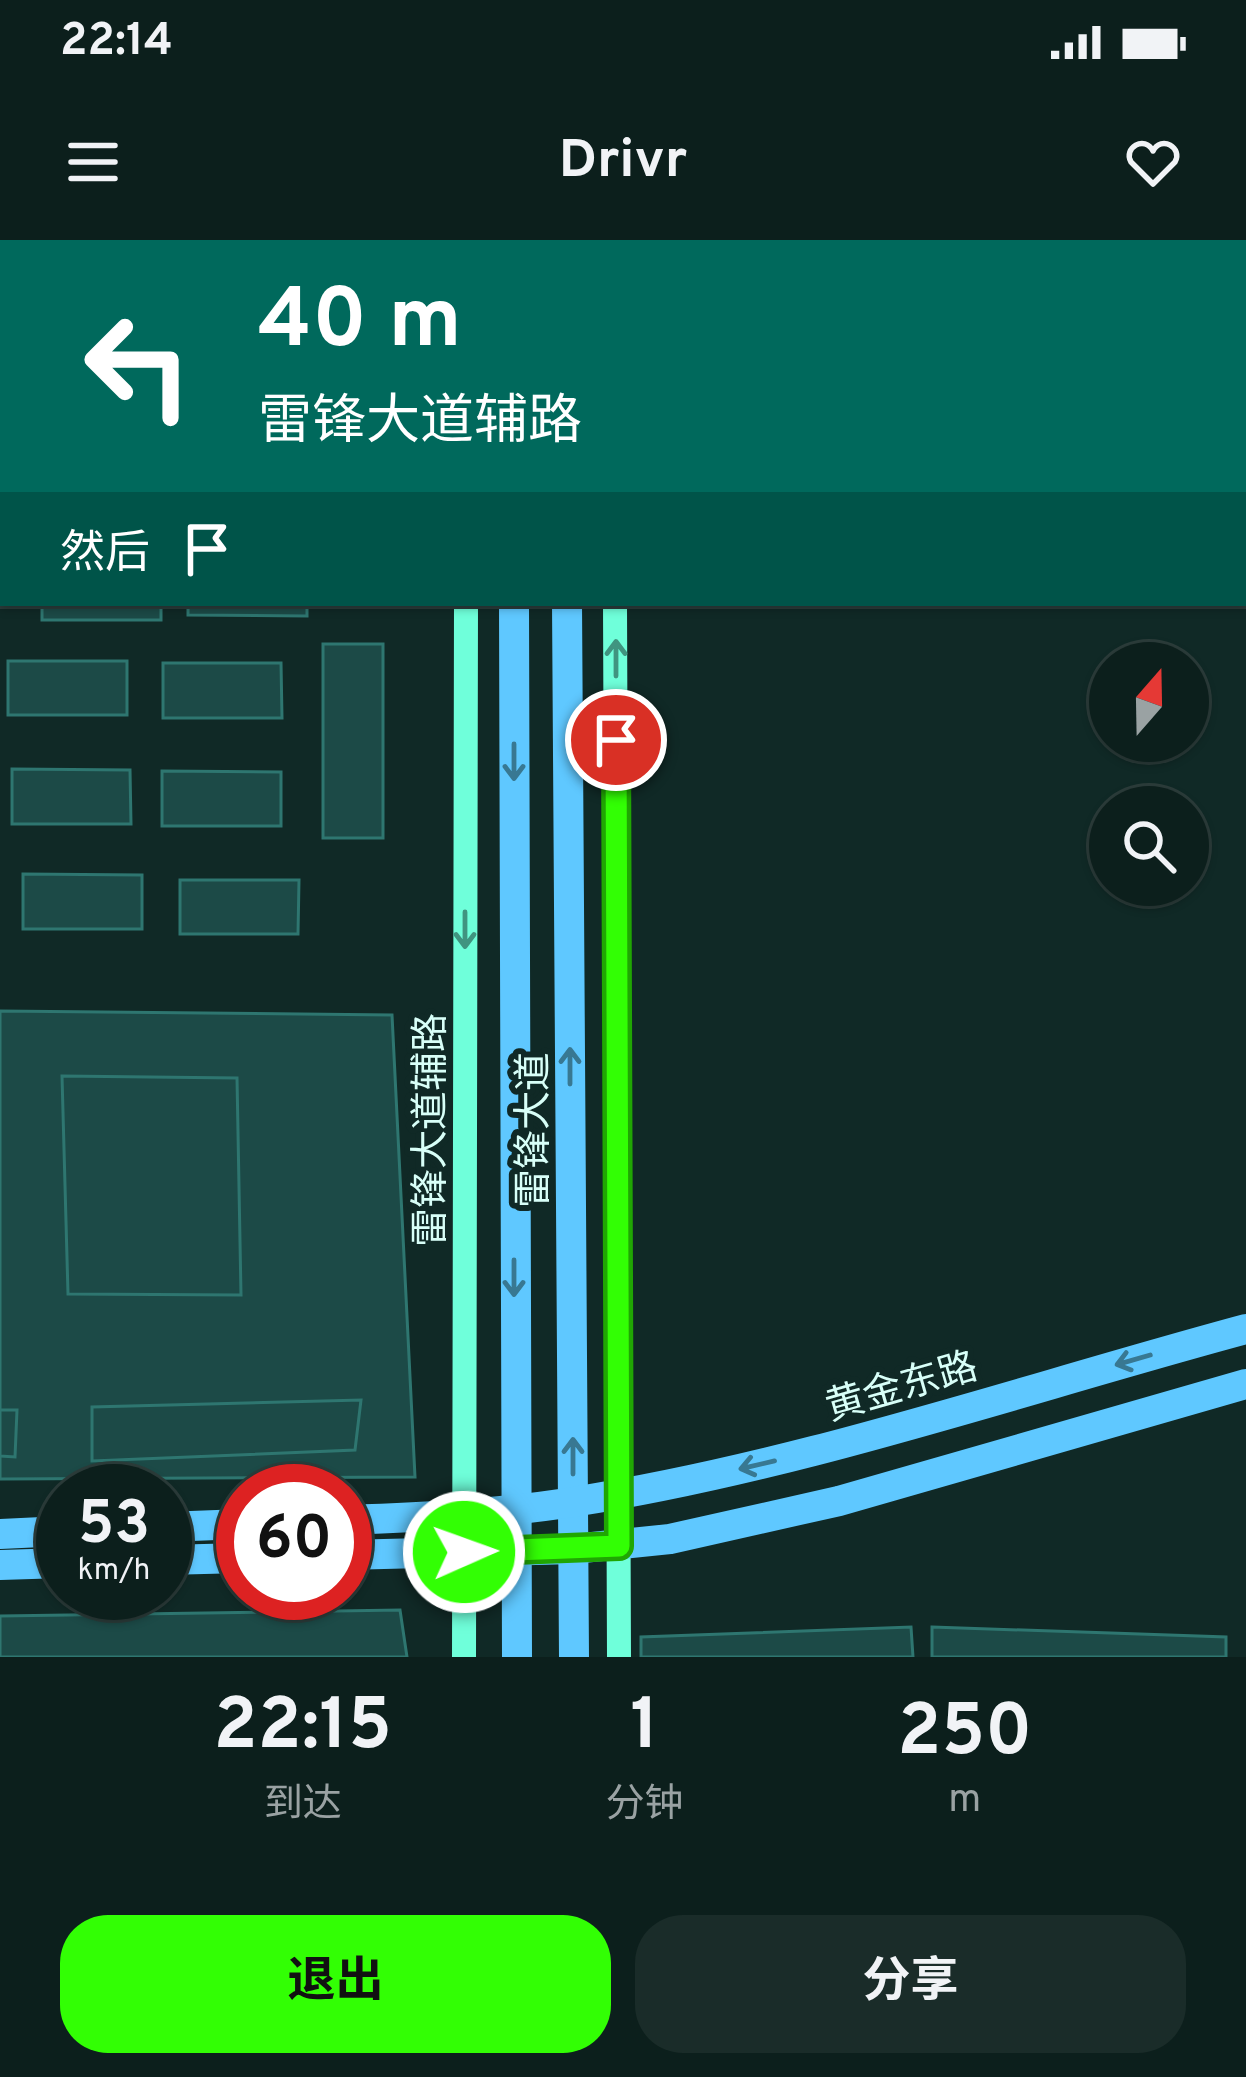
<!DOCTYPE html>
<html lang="zh">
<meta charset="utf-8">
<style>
body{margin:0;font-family:Overpass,"Noto Sans SC",sans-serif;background:#1a2c29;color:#f1f3f6;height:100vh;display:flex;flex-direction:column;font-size:45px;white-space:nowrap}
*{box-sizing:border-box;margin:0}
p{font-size:39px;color:#9aa2a3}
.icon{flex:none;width:66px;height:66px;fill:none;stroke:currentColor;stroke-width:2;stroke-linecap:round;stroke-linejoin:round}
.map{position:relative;height:1417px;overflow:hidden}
.panel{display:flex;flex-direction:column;background:#0c1f1c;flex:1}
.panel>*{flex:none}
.hud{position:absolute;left:0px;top:0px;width:1248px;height:366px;box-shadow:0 3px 9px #0004,0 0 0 3px #2c3d3b;background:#00695c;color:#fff;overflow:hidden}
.needle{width:78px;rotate:20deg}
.fabs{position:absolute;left:1089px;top:402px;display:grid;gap:24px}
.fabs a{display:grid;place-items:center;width:120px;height:120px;border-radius:50%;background:#0c1f1c;box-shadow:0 3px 9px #0004,0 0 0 3px #2c3d3b;font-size:60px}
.speed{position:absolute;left:36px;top:1224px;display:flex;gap:24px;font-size:60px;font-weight:700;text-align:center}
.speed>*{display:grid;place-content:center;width:156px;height:156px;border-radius:50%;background:#0c1f1c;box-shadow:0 3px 9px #0004,0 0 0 3px #2c3d3b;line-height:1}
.speed small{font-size:30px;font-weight:400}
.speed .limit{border:18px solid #d22;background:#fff;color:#111}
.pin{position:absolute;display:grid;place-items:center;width:102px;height:102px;color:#fff;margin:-51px;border:6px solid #fff;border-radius:50%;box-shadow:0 3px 12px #0007}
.me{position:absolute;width:132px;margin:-66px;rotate:88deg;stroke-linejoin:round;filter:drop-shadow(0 0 9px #0008)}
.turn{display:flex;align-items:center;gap:42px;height:252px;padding:0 60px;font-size:54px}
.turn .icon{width:156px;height:156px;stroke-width:2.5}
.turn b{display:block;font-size:84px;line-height:102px}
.then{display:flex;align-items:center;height:114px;padding:0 60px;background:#0003;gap:24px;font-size:45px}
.eta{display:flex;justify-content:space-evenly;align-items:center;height:204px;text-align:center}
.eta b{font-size:72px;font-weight:700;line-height:84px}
.action{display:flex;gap:24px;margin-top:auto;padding:24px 60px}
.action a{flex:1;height:138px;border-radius:48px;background:#32ff04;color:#111;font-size:48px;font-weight:700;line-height:138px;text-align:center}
.action a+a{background:#1a2c29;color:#f1f3f6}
.status{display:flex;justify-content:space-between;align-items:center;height:84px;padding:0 60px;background:#0c1f1c;direction:ltr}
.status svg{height:33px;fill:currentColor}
header{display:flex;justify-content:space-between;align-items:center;height:156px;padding:0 60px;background:#0c1f1c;font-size:54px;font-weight:700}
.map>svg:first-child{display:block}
.building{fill:#1c4a47;stroke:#2e7670;stroke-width:3}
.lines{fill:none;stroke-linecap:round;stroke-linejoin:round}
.secondary{stroke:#6fffda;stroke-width:24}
.primary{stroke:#5fc8ff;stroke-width:30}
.oneway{stroke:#409480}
.oneway2{stroke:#387892}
.route-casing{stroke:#20a603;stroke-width:30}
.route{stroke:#32ff04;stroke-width:21}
.labels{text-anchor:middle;stroke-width:12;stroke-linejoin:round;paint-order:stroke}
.street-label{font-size:39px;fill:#d8fff8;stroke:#102926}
</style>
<div class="status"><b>22:14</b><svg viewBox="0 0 49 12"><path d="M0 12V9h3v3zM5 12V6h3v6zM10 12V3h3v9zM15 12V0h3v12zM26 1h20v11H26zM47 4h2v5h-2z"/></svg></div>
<header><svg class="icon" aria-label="menu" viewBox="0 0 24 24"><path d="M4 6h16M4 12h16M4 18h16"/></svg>Drivr<svg class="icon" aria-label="heart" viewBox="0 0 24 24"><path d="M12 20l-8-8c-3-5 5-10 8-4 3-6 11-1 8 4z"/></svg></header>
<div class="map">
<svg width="1246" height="1417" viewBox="0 0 1246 1417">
<rect width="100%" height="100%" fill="#102926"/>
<g class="building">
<rect x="42" y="363" width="119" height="17"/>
<path d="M188,363h119v13l-119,-1z"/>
<rect x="323" y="404" width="60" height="194"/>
<rect x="8" y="421" width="119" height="54"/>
<path d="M163,423h118l1,55h-119z"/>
<path d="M12,529l118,1 1,54h-119z"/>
<path d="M162,531l119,1v54h-119z"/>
<path d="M23,634l119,1v54h-119z"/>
<path d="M180,640h119l-1,54h-118z"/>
<path d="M0,771l392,4 23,462 -415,2z"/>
<path d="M62,836l175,2 4,217 -173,-1z"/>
<path d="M361,1160l-6,50 -263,11v-54z"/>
<path d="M0,1170h17l-2,47 -15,-1z"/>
<path d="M400,1370l7,47h-407v-41z"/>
<path d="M911,1387l2,30h-272v-20z"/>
<path d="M932,1387l294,10v20h-294z"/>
</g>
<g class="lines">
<g class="secondary">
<path d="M613,0v3"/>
<path d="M467,3v-3"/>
<path d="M615,363l4,1054"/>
<path d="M464,1417l2,-1054"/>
</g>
<g class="primary">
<path d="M514,0v3"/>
<path d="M564,0v3"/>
<path d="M514,363l3,1054"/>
<path d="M567,363l7,1054"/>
<path d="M345,1280c76,-3 153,-6 228,-18 229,-36 450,-113 673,-173"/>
<path d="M165,1287l78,-3"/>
<path d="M0,1294l63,-3"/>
<path d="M345,1315l228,-6 97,-10 169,-38 407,-117"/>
<path d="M165,1320l78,-2"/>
<path d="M0,1325l63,-2"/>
</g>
</g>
<defs><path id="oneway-shaft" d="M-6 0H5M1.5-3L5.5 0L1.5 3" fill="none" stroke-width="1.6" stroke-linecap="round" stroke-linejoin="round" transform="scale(3)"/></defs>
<g class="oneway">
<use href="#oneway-shaft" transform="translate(616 418) rotate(-90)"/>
<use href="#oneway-shaft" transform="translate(465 690) rotate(90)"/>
</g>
<g class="oneway2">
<use href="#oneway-shaft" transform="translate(514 522) rotate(90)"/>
<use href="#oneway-shaft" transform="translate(570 826) rotate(-90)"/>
<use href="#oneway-shaft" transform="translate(514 1038) rotate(90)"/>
<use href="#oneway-shaft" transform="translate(1133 1120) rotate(164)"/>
<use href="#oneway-shaft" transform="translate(573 1216) rotate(-90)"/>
<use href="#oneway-shaft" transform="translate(757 1225) rotate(167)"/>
</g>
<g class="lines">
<defs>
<path id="route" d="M464,1312l155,-6 -3,-806"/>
</defs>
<use href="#route" class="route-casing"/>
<use href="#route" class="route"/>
</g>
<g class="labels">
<g class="street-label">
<text transform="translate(429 890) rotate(-90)" y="14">雷锋大道辅路</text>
<text transform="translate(532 890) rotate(-90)" y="14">雷锋大道</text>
<text transform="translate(901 1145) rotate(-16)" y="14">黄金东路</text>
</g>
</g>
</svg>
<div class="fabs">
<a><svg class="needle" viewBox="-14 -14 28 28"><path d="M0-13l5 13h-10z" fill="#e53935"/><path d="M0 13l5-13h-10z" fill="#9aa2a3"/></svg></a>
<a><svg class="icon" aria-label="search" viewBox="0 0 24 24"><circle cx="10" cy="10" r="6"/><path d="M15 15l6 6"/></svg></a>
</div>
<div class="speed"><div>53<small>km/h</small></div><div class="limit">60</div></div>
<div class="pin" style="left:616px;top:500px;background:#d93025"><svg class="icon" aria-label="arrive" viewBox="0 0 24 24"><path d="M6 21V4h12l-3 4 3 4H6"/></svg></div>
<svg class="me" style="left:464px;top:1312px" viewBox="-20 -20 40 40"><circle r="17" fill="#32ff04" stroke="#fff" stroke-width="3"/><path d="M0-11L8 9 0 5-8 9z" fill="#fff"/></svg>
<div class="hud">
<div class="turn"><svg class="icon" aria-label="left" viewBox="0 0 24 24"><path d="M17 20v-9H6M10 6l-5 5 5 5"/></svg><div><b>40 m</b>雷锋大道辅路</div></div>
<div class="then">然后<svg class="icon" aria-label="arrive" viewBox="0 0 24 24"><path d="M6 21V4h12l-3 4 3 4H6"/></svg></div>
</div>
</div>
<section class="panel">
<div class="eta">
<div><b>22:15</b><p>到达</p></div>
<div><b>1</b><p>分钟</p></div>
<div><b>250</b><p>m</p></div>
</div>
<div class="action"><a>退出</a><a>分享</a></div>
</section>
